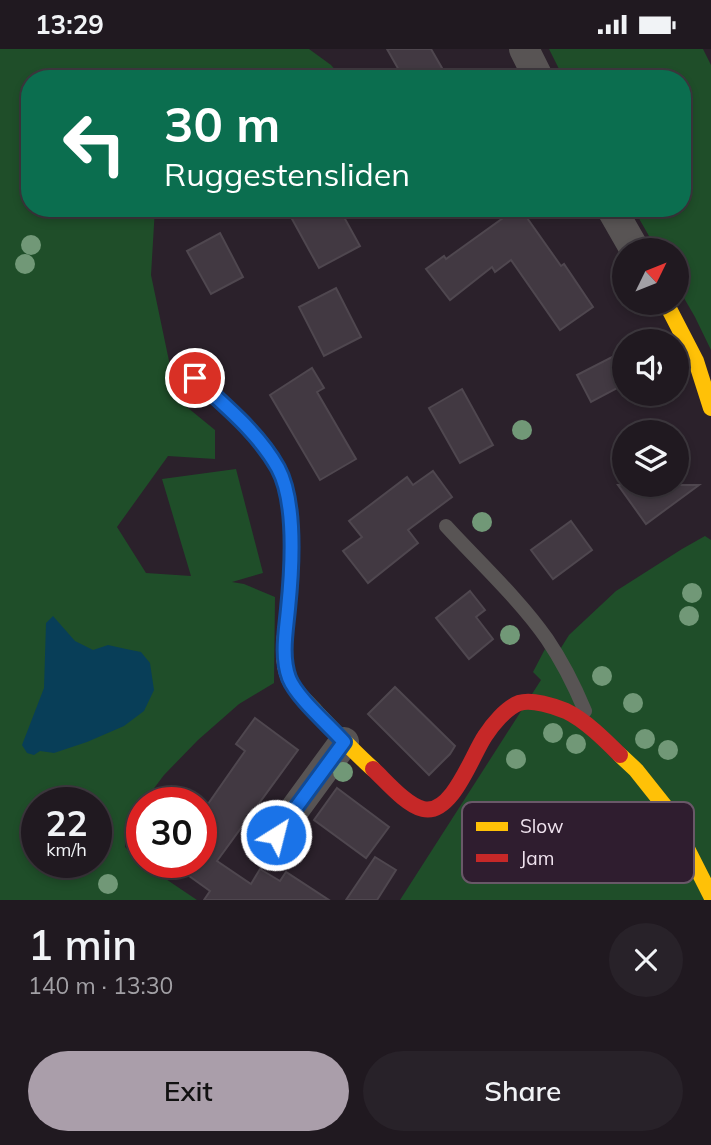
<!DOCTYPE html>
<meta charset="utf-8">
<style>
body{margin:0;font-family:Mulish,sans-serif;background:#282229;color:#f1f3f6;height:100vh;display:flex;flex-direction:column;font-size:26px;white-space:nowrap}
*{box-sizing:border-box;margin:0}
p{font-size:23px;color:#a2a0a5}
.icon{flex:none;width:38px;height:38px;fill:none;stroke:currentColor;stroke-width:2;stroke-linecap:round;stroke-linejoin:round}
.map{position:relative;height:851px;overflow:hidden}
.side{display:flex;flex-direction:column;background:#201920;flex:1}
.side>*{flex:none}
.guide{position:absolute;left:21px;top:21px;width:670px;height:147px;border-radius:28px;box-shadow:0 4px 10px #0003,0 0 0 2px #3d383e;background:#0b6e4f;color:#fff;overflow:hidden}
.needle{width:46px;rotate:47deg}
.buttons{position:absolute;left:612px;top:189px;display:grid;gap:14px}
.buttons a{display:grid;place-items:center;width:77px;height:77px;border-radius:50%;background:#201920;box-shadow:0 4px 10px #0003,0 0 0 2px #3d383e;font-size:35px}
.speed{position:absolute;left:21px;top:738px;display:flex;gap:14px;font-size:35px;font-weight:700;text-align:center}
.speed>*{display:grid;place-content:center;width:91px;height:91px;border-radius:50%;background:#201920;box-shadow:0 4px 10px #0003,0 0 0 2px #3d383e;line-height:1}
.speed small{font-size:18px;font-weight:400}
.speed .limit{border:10px solid #d22;background:#fff;color:#111}
.pin{position:absolute;display:grid;place-items:center;width:60px;height:60px;color:#fff;margin:-30px;border:4px solid #fff;border-radius:50%;box-shadow:0 2px 7px #0007}
.me{position:absolute;width:77px;margin:-38px;rotate:36deg;stroke-linejoin:round;filter:drop-shadow(0 0 5px #0008)}
.turn{display:flex;align-items:center;gap:24px;height:147px;padding:0 28px;font-size:32px}
.turn .icon{width:91px;height:91px;stroke-width:2.5}
.turn b{display:block;font-size:49px;line-height:60px}
.round{display:grid;place-items:center;flex:none;width:74px;height:74px;border-radius:37px;background:#282229}
.head{display:flex;align-items:center;justify-content:space-between;height:119px;padding:0 28px}
h1{font-size:42px;font-weight:600;line-height:52px}
.action{display:flex;gap:14px;margin-top:auto;padding:14px 28px}
.action a{flex:1;height:80px;border-radius:42px;background:#aa9eaa;color:#111;font-size:28px;font-weight:600;line-height:80px;text-align:center}
.action a+a{background:#282229;color:#f1f3f6}
.status{display:flex;justify-content:space-between;align-items:center;height:49px;padding:0 35px;background:#201920;direction:ltr}
.status svg{height:19px;fill:currentColor}
.map>svg:first-child{display:block}
.green{fill:#1f4e29;fill-rule:evenodd}
.water{fill:#083e58}
.building{fill:#423942;stroke:#4f474f;stroke-width:2}
.lines{fill:none;stroke-linecap:round;stroke-linejoin:round}
.lane{stroke:#585454;stroke-width:14}
.street{stroke:#585454;stroke-width:30}
.slow{stroke:#ffc107;stroke-width:16}
.jam{stroke:#c62828;stroke-width:16}
.tree{fill:#719877}
.route-casing{stroke:#114b97;stroke-width:18}
.route{stroke:#1a73e8;stroke-width:12}
.key{fill:#2f1d2f;stroke:#695868;stroke-width:2}
.key-label{font-size:19px;fill:#efe2ee}
</style>
<div class="status"><b>13:29</b><svg viewBox="0 0 49 12"><path d="M0 12V9h3v3zM5 12V6h3v6zM10 12V3h3v9zM15 12V0h3v12zM26 1h20v11H26zM47 4h2v5h-2z"/></svg></div>
<div class="map">
<svg width="711" height="851" viewBox="0 0 711 851">
<rect width="100%" height="100%" fill="#2b212b"/>
<g class="green">
<path d="M0,0h309l22,16 12,14h-313v129h125l-4,67 26,124 38,31v29l-47,-3 -51,71 29,46 45,3 -29,-97 74,-10 27,104 -31,9 12,2 31,13 -1,86 -35,21 -41,36 -34,35 -21,28h-1l-15,22 -2,22 17,16 55,37h-197zM37,754h59v60h-59z"/>
<path d="M549,0h154l8,16v285l-16,-33 -18,-31v-36h-20l-24,-42h49v-129h-118z"/>
<path d="M705,487l6,4v360h-311l141,-220 -8,-8 12,-23 9,10 15,-24 47,-44 66,-42z"/>
</g>
<path class="water" d="M53,567l22,25 18,9 15,-5 18,4 15,3 9,11 4,27 -10,21 -20,15 -37,16 -33,11 -14,-2 -6,4 -7,-2 -5,-8 22,-57 2,-65z"/>
<g class="building">
<path d="M387,0h44l11,19 -19,11h-19z"/>
<path d="M286,159h53l21,38 -41,22z"/>
<path d="M517,159h3l41,58 3,-2 29,43 -33,23 -49,-70 -16,12 -3,-5 -42,33 -24,-31 18,-13 2,3z"/>
<path d="M220,184l23,44 -32,17 -24,-43z"/>
<path d="M336,239l25,49 -37,19 -25,-49z"/>
<path d="M612,308l13,24v3l-34,18 -14,-27z"/>
<path d="M312,319l12,20 -7,4 39,67 -36,21 -50,-85z"/>
<path d="M462,340l31,56 -33,18 -31,-55z"/>
<path d="M433,422l19,26 -44,33 10,13 -50,40 -25,-32 19,-14 -13,-16 58,-44 6,8z"/>
<path d="M618,436h81l-53,39z"/>
<path d="M571,472l21,29 -39,29 -22,-29z"/>
<path d="M470,542l15,19 -9,7 17,22 -24,20 -33,-41z"/>
<path d="M395,638l60,59 -5,8 -21,21 -61,-61z"/>
<path d="M255,669l43,32 -81,111 34,23 9,-15 20,12 6,-9 43,28h-125l6,-9 -39,-28h30v-49l44,-63 -9,-7z"/>
<path d="M337,739l52,39 -23,31 -52,-38z"/>
<path d="M375,808l21,13 -19,30h-31z"/>
</g>
<g class="lines">
<path class="lane" d="M446,477c33,36 74,74 101,113 15,22 28,48 38,72"/>
<g class="street">
<path d="M524,0l15,30"/>
<path d="M611,159l24,42"/>
<path d="M276,786l68,-93"/>
</g>
<g class="slow">
<path d="M666,254l30,58 15,47"/>
<path d="M195,329c29,28 64,54 83,90 18,33 14,95 11,132 -2,24 -10,56 0,79 6,13 18,23 27,33 19,20 37,39 57,57"/>
<path d="M620,706l16,15 31,39 44,87"/>
</g>
<path class="jam" d="M373,720c13,12 33,36 50,40 29,7 49,-54 62,-73 7,-11 21,-28 34,-33 13,-4 35,3 47,8 19,9 39,29 54,44"/>
</g>
<g class="tree">
<circle cx="31" cy="196" r="10"/>
<circle cx="25" cy="215" r="10"/>
<circle cx="522" cy="381" r="10"/>
<circle cx="482" cy="473" r="10"/>
<circle cx="692" cy="544" r="10"/>
<circle cx="689" cy="567" r="10"/>
<circle cx="510" cy="586" r="10"/>
<circle cx="602" cy="627" r="10"/>
<circle cx="633" cy="654" r="10"/>
<circle cx="553" cy="684" r="10"/>
<circle cx="645" cy="690" r="10"/>
<circle cx="576" cy="695" r="10"/>
<circle cx="668" cy="701" r="10"/>
<circle cx="516" cy="710" r="10"/>
<circle cx="343" cy="723" r="10"/>
<circle cx="108" cy="835" r="10"/>
</g>
<g class="lines">
<defs>
<path id="route" d="M195,329c29,27 63,54 83,90 19,35 14,102 10,141 -2,22 -7,47 1,69 8,20 40,47 55,64l-68,93"/>
</defs>
<use href="#route" class="route-casing"/>
<use href="#route" class="route"/>
</g>
<rect x="462" y="753" width="232" height="81" rx="10" class="key"/>
<rect x="476" y="773" width="32" height="9" fill="#ffc107"/>
<rect x="476" y="805" width="32" height="8" fill="#c62828"/>
<g class="key-label">
<text x="520" y="784">Slow</text>
<text x="520" y="816">Jam</text>
</g>
</svg>
<div class="buttons">
<a><svg class="needle" viewBox="-14 -14 28 28"><path d="M0-13l5 13h-10z" fill="#e53935"/><path d="M0 13l5-13h-10z" fill="#a2a0a5"/></svg></a>
<a><svg class="icon" aria-label="sound" viewBox="0 0 24 24"><path d="M4 9h4l5-4v14l-5-4H4zM17 9q2 3 0 6"/></svg></a>
<a><svg class="icon" aria-label="layers" viewBox="0 0 24 24"><path d="M12 4l9 5-9 5-9-5zM3 14l9 5 9-5"/></svg></a>
</div>
<div class="speed"><div>22<small>km/h</small></div><div class="limit">30</div></div>
<div class="pin" style="left:195px;top:329px;background:#d93025"><svg class="icon" aria-label="arrive" viewBox="0 0 24 24"><path d="M6 21V4h12l-3 4 3 4H6"/></svg></div>
<svg class="me" style="left:276px;top:786px" viewBox="-20 -20 40 40"><circle r="17" fill="#1a73e8" stroke="#fff" stroke-width="3"/><path d="M0-11L8 9 0 5-8 9z" fill="#fff"/></svg>
<div class="guide">
<div class="turn"><svg class="icon" aria-label="left" viewBox="0 0 24 24"><path d="M17 20v-9H6M10 6l-5 5 5 5"/></svg><div><b>30 m</b>Ruggestensliden</div></div>
</div>
</div>
<section class="side">
<div class="head"><div><h1>1 min</h1><p>140 m · 13:30</p></div><a class="round"><svg class="icon" aria-label="close" viewBox="0 0 24 24"><path d="M6 6l12 12M18 6L6 18"/></svg></a></div>
<div class="action"><a>Exit</a><a>Share</a></div>
</section>
